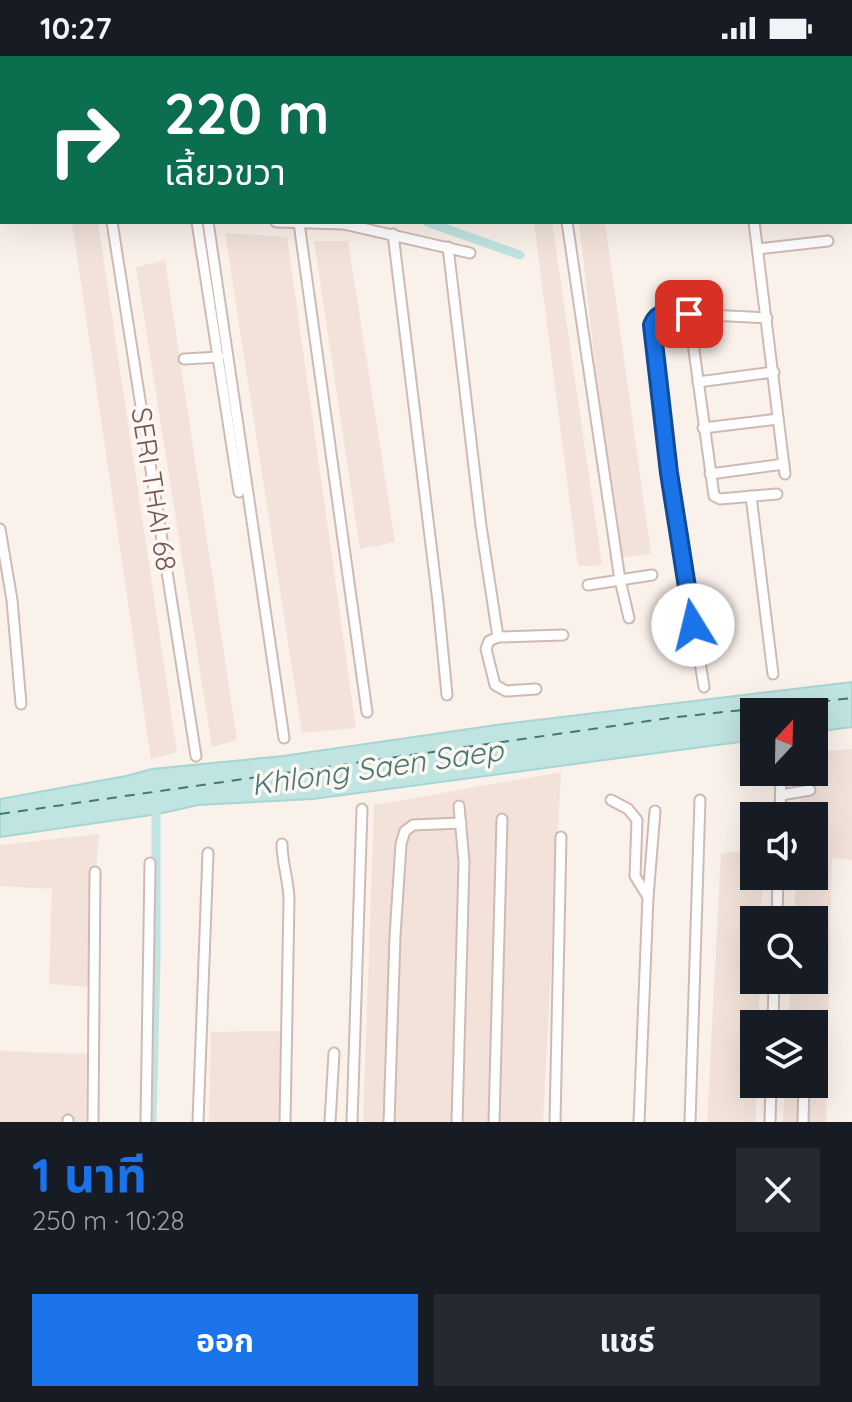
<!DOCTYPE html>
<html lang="th">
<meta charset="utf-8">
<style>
body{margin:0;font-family:Quicksand,"Noto Sans Thai",sans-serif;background:#242831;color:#f1f3f6;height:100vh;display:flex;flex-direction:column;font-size:30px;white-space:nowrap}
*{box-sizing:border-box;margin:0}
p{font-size:26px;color:#9ea1a6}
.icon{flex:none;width:44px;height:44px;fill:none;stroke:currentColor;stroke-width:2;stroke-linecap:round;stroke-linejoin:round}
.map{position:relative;height:1066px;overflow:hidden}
.sheet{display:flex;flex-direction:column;background:#171b24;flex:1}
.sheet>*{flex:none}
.banner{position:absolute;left:0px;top:0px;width:852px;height:168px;box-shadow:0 8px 32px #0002;background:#0b6e4f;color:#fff;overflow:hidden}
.needle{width:52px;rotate:22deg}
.controls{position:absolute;left:740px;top:642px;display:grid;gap:16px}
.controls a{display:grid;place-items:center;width:88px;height:88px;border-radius:0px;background:#171b24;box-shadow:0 8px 32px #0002;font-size:40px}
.pin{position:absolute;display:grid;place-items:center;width:68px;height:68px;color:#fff;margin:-34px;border-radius:16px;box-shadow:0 4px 12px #0006}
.me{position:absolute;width:88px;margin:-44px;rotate:351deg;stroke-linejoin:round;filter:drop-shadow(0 0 6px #0008)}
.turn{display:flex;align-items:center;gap:28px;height:168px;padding:0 32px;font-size:36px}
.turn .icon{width:104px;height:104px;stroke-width:2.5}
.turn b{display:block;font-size:56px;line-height:68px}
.round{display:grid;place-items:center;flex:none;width:84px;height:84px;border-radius:0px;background:#242831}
.head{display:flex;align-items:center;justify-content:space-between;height:136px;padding:0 32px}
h1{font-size:48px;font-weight:700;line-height:60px;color:#1a73e8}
.button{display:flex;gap:16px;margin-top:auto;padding:16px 32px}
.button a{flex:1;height:92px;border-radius:0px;background:#1a73e8;color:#fff;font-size:32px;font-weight:700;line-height:92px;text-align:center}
.button a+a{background:#242831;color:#f1f3f6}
.status{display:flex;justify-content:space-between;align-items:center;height:56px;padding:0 40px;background:#171b24;direction:ltr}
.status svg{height:22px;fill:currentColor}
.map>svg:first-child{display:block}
.residential{fill:#f2e2da}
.water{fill:#c0e4e1;stroke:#a7d5d2;stroke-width:2}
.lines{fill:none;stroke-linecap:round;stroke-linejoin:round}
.canal{stroke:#c0e4e1;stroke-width:9}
.ferry{stroke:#437876;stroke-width:2;stroke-dasharray:10 8;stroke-linecap:butt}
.minor-casing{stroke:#cfbab3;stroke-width:13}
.major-casing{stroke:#d8cfce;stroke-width:15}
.minor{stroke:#fff;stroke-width:9}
.major{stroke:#f4c8a9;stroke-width:11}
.route-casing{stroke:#114b97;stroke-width:20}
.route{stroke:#1a73e8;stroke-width:14}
.labels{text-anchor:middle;stroke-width:7;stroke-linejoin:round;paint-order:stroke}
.street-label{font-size:28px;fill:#75554f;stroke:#fef6f1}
.water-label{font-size:30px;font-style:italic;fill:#437876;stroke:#fef6f1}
</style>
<div class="status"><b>10:27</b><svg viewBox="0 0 49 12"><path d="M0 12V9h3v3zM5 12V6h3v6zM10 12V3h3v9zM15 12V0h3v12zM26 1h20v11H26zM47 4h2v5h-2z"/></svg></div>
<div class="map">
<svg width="852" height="1066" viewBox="0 0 852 1066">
<rect width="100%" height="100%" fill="#fbf1eb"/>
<g class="residential">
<path d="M72,166h26l79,530 -26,7z"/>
<path d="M534,166h18l50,343 -24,1z"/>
<path d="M579,166h26l46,332 -34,4z"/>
<path d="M225,177l62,4 69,491 -54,5z"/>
<path d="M314,185h34l47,301 -35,7z"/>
<path d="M165,204l72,480 -25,7 -76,-480z"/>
<path d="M852,693v111l-20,-2 -6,264h-43l2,-38h29v-60h-26l3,-44h23v-60h-20l2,-44h18v-60h-14l2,-44h12v-20z"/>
<path d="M561,716l-18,350h-180l11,-317z"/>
<path d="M99,778l-12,153 -38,-3 3,-95 -52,-3v-41z"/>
<path d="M754,795v25h8l-1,44h-7v60h6l-2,44h-4l2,98h-49l14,-269z"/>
<path d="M281,975l-3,91h-69l2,-90z"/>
<path d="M0,995l87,3 -1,68h-86z"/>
</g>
<path class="water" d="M852,626v45l-38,5v-20h-60v28l-441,59 -115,6 -40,9 -158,23v-38l126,-23 26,-7 131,-13 220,-32z"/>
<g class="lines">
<g class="canal">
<path d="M371,2v-2"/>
<path d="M0,105l2,-1"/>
<path d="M427,166l93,33"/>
<path d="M152,1066l4,-163v-154"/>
</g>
<path class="ferry" d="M0,758l669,-96 183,-20"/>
<defs>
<g id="minor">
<path d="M324,0v2"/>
<path d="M543,0v2"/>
<path d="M613,0l1,2"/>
<path d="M733,0v2"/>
<path d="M834,0l1,2"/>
<path d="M0,7l2,10"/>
<path d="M850,124l2,2"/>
<path d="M112,166l84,534"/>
<path d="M197,166l42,270"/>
<path d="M208,166l76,516"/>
<path d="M276,166l68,2 126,29"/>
<path d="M567,166l53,358 9,38"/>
<path d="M754,166l31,252"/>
<path d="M299,167l68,489"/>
<path d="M393,178l45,368 9,93"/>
<path d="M448,191l33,279 17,111 65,-2"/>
<path d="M758,193l70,-8"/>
<path d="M689,258c-25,-2 -37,-5 -37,26l17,133 35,214"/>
<path d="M767,262l-78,-4 25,182 6,3 57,-5"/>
<path d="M184,303l35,-2"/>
<path d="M698,326l76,-10"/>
<path d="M703,372l75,-9"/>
<path d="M710,418l74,-10"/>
<path d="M751,440l22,178"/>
<path d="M0,473l12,71 9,104"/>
<path d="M588,529l64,-10"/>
<path d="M498,581l-9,4 -3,8 9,36 11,6 30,-2"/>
<path d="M781,739l29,-5"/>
<path d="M611,744l17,9 9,11 -2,56 13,21"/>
<path d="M780,760l1,-44"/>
<path d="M282,788c0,20 7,37 7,56l-4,222"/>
<path d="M777,864l1,-44"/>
<path d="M773,968l1,-44"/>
<path d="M68,1064v2"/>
<path d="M93,1066l2,-250"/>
<path d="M146,1066l4,-259"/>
<path d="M198,1066l10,-269"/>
<path d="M330,1066l4,-69"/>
<path d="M352,1066l10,-313"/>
<path d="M389,1066l6,-186 6,-92 4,-13 8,-6 48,-2"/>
<path d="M457,1066l7,-260 -5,-56"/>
<path d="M494,1066l8,-303"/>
<path d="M555,1066l6,-285"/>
<path d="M639,1066l9,-225 7,-86"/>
<path d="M690,1066l10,-322"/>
<path d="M770,1066l1,-38"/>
<path d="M803,1066l1,-38"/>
</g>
<g id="major">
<path d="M179,2l3,-2"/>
<path d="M203,2l2,-2"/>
<path d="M214,2l3,-2"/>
<path d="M0,126l2,-1"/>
<path d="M0,148l2,-1"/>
</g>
</defs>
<use href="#minor" class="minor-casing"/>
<use href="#major" class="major-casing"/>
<use href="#minor" class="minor"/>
<use href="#major" class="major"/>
</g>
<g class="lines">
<defs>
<path id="route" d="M689,258c-15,-1 -30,-6 -37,11l17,148 24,152"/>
</defs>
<use href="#route" class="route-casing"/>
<use href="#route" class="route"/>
</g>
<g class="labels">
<g class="street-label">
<text transform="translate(154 433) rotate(81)" y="10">SERI THAI 68</text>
</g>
<g class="water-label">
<text transform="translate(377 712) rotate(-8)" y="10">Khlong Saen Saep</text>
</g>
</g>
</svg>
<div class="controls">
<a><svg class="needle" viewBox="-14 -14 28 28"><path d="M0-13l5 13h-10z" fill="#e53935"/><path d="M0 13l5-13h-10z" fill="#9ea1a6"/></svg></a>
<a><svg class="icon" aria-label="sound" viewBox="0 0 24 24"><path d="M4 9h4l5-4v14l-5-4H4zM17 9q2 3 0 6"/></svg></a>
<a><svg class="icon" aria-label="search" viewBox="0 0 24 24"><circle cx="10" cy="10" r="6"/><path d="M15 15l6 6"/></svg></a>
<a><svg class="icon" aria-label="layers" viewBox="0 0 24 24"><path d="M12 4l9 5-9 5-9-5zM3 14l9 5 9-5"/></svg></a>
</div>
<div class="pin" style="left:689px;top:258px;background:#d93025"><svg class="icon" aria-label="arrive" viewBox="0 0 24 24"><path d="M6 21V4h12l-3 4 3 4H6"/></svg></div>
<svg class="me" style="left:693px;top:569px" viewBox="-20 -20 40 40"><circle r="19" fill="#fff"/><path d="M0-13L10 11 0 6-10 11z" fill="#1a73e8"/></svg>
<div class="banner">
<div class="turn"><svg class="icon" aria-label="right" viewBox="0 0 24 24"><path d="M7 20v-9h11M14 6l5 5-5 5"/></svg><div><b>220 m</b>เลี้ยวขวา</div></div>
</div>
</div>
<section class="sheet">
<div class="head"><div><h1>1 นาที</h1><p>250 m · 10:28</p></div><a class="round"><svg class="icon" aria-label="close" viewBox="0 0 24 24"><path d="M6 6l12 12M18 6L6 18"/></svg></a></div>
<div class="button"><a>ออก</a><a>แชร์</a></div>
</section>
